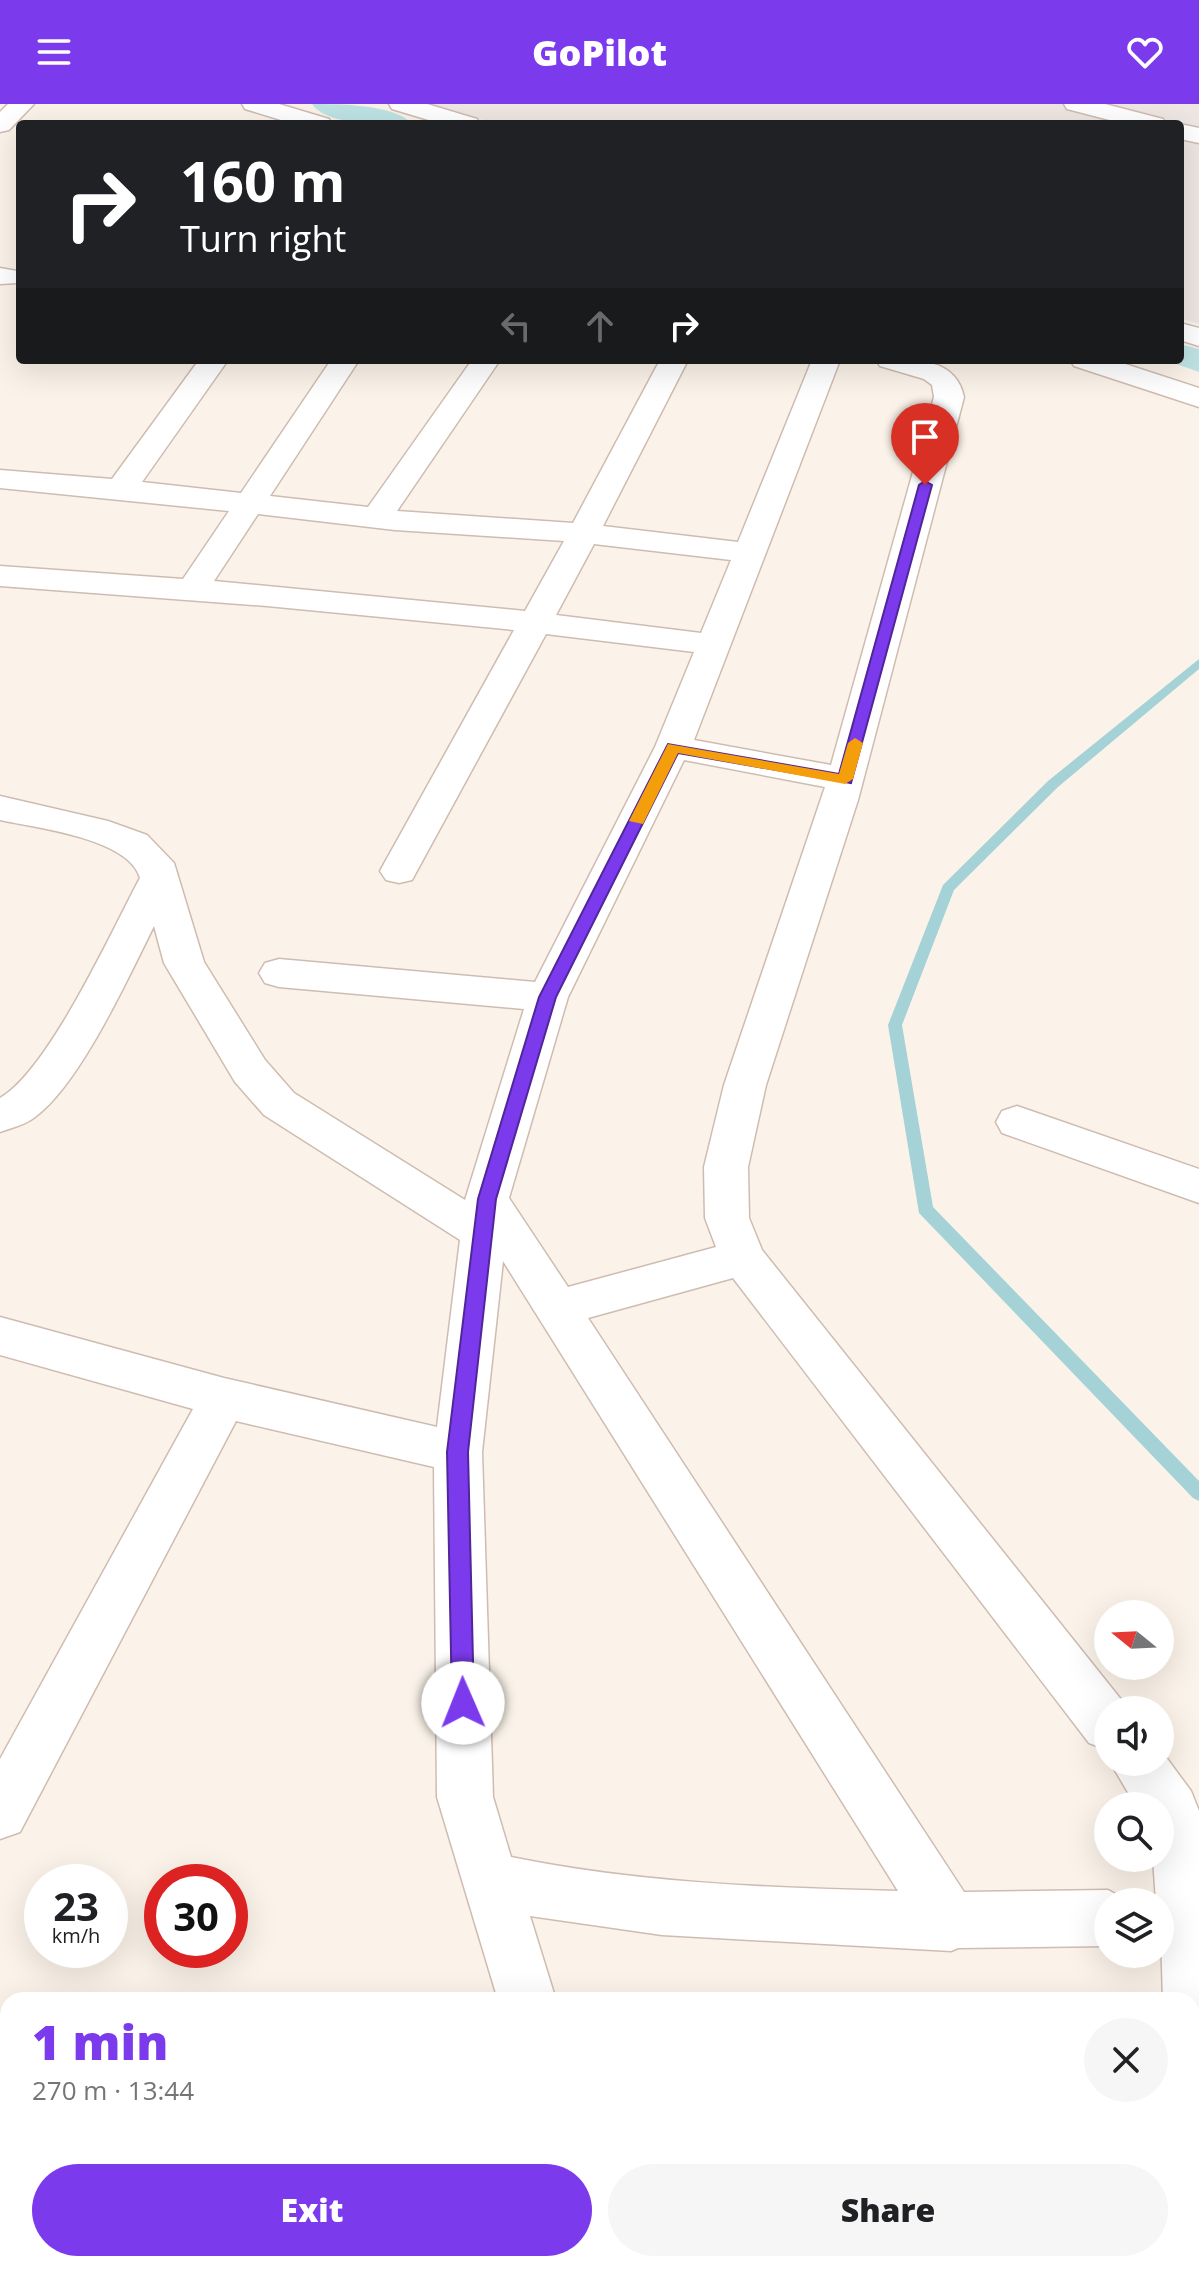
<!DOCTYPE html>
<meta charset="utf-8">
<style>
body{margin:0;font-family:"Open Sans",sans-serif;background:#f6f6f6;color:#202124;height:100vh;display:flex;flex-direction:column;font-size:30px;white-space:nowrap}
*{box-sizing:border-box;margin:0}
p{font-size:26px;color:#757577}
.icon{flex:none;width:44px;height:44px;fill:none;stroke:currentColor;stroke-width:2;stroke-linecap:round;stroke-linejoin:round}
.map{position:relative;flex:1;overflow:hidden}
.side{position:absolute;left:0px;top:1888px;width:1200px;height:280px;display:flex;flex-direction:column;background:#fff;border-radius:24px 24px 0 0;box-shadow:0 8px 32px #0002}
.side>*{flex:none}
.guide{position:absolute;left:16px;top:16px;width:1168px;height:244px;border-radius:8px;box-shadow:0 8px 32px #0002;background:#202124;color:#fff;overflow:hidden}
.needle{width:52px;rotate:288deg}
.buttons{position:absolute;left:1094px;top:1496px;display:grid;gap:16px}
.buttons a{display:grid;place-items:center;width:80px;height:80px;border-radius:50%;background:#fff;box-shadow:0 8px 32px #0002;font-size:40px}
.speed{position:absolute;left:24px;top:1760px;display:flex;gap:16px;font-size:40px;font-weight:700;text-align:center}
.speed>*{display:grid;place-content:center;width:104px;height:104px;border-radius:50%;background:#fff;box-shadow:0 8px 32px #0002;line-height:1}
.speed small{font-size:20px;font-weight:400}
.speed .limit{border:12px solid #d22;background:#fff;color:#111}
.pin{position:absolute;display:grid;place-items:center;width:68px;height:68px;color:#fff;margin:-82px -34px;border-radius:50% 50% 50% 0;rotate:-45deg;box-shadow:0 0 8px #0007}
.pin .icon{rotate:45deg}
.me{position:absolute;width:88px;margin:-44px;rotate:359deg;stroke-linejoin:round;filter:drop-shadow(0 0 6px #0008)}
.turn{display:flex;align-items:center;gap:28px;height:168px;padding:0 32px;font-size:36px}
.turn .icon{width:104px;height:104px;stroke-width:2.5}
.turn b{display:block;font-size:56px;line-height:68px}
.lanes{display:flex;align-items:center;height:76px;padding:0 32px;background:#0003;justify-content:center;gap:40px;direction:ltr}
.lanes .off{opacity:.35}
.round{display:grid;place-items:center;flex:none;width:84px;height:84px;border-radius:42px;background:#f6f6f6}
.head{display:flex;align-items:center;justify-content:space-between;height:136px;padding:0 32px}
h1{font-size:48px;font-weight:800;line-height:60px;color:#7c3aed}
.cta{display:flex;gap:16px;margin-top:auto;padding:16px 32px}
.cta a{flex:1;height:92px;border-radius:48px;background:#7c3aed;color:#fff;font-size:32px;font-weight:800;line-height:92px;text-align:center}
.cta a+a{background:#f6f6f6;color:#202124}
header{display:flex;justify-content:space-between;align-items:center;height:104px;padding:0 32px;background:#7c3aed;color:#fff;font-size:36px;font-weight:800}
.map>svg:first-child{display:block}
.industrial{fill:#ede6e2}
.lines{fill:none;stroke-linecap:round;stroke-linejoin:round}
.stream{fill:#a4d2d6;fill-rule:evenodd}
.canal{fill:#bee2e4;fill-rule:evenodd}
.minor-casing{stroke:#cfbcb1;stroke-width:3}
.minor{fill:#fff;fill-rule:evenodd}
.route{fill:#7c3aed;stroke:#51269a;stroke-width:2}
.slow{fill:#f59e0b}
</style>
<header><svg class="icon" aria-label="menu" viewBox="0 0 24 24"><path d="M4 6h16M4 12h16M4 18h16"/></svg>GoPilot<svg class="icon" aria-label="heart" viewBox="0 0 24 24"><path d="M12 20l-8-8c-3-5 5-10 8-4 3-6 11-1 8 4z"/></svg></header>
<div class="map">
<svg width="1199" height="2168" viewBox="0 0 1199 2168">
<rect width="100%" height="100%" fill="#fbf3e9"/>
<path class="industrial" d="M427,0h772v220l-19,-6v-194h-683z"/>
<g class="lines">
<path class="stream" d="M1199,555v10l-141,118 -104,103 -52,135 31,182 266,274v20l-6,-3 -274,-285 -31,-188 55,-140 105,-104z"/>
<g class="canal">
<path d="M312,0c25,0 84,0 100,20 -25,0 -84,3 -100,-20z"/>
<path d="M1180,240l19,5v23l-34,-12h15z"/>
</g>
<defs>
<g id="minor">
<path d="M8,0h26l-25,26 -9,2v-20z"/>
<path d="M242,0h37l50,15 3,5h-38l-49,-15z"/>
<path d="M389,0h38l50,15 3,5h-38l-50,-15z"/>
<path d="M1064,0h41l58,15 3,5h-41l-58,-15z"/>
<path d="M1179,20h1l19,4v15l-19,-4z"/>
<path d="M0,164l17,3 3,7 -3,5 -17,1z"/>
<path d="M1180,219l19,5v18l-19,-6z"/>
<path d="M199,256h29l-86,122 99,11 90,-133h28l-89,136 98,11 104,-147h28l-103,151 176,12 87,-163h28l-85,166 135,16 74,-182h28l-146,380 137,25 103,-368 -2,-12 -8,-6 -44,-13 -4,-6c34,0 79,-5 88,37l-106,403 -92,285 -18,82 1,51 13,32 365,457 1,3h-20v40l-19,-7 -356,-465 -145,40 376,574 144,-2 22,12h-22v44l-150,2 -7,3 -289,-16 -132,-19 26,84h-58l-61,-203 -3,-330 -198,-46 -216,411 -20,7v-80l193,-350 -193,-54v-38l224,61 213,49 23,-187 -196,-125 -29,-33 -71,-119 -10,-37c-26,52 -74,158 -119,191 -10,8 -24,11 -35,15v-34c49,-28 112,-168 140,-220 -11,-40 -104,-50 -140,-58v-24l108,25 39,14 27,28 30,99 61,98 29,33 171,107 59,-191 -245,-22 -14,-4 -6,-10 6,-10 14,-4 256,23 120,-235 39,-95 -148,-18 -134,246 -13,3 -13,-3 -6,-9 134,-241 -247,-24 -267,-20v-20l183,13 46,-68 -229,-23v-18l112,9zM258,410l137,16 169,11 -39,70 -311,-30zM594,440l137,16 -30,73 -145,-18zM684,656l141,27 -101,298 -20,82 1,51 11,29 -148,40 -59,-89 59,-201zM503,1157l395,630c-129,-3 -260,-8 -387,-34l-18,-60 -11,-345z"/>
<path d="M1070,256h43l86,28v19l-125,-41z"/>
<path d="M1017,1002l182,63v34l-197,-70 -6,-11 6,-11z"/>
<path d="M1160,1645l31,42 8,20v300l-7,-3v-108h-29l-3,-98h-4l-3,-44h7v-52h-24l-26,-44h50z"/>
<rect x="1192" y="2095" width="7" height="64"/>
<path d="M198,2160h64l-2,8h-64z"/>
<path d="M576,2160h64l2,8h-64z"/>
</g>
</defs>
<use href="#minor" class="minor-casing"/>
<use href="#minor" class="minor"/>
</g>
<path class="route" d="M925,377l7,4 -81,298 -173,-30 -122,244 -60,202 -28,253 6,251 -3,7 -8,3 -8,-3 -3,-7 -5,-251 31,-253 61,-202 129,-253 171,30 80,-289z"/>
<path class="slow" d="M855,634l8,5 -10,36 -8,5 -167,-31 -35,71 -14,-3 39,-77 171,30 9,-31z"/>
</svg>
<div class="buttons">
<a><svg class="needle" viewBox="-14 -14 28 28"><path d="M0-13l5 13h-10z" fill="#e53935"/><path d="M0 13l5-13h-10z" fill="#757577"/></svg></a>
<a><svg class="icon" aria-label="sound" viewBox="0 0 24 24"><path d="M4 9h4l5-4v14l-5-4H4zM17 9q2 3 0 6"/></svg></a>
<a><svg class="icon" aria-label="search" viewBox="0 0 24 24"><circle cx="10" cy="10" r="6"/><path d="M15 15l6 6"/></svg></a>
<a><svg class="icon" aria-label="layers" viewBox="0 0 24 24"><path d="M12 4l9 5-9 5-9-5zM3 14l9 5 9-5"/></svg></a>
</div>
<div class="speed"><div>23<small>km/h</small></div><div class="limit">30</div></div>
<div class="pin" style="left:925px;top:381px;background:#d93025"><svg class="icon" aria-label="arrive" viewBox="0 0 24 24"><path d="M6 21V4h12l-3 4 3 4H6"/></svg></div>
<svg class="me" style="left:463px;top:1599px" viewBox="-20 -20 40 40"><circle r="19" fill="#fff"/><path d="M0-13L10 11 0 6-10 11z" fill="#7c3aed"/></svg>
<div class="guide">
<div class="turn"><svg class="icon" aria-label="right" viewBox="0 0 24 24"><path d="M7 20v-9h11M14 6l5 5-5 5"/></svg><div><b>160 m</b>Turn right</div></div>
<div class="lanes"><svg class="icon off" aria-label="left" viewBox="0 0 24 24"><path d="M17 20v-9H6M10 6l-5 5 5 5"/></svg><svg class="icon off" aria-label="ahead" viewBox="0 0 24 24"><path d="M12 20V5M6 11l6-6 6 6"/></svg><svg class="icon" aria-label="right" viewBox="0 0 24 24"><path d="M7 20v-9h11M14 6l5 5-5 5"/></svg></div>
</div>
<section class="side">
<div class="head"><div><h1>1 min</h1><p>270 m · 13:44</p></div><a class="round"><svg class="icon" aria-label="close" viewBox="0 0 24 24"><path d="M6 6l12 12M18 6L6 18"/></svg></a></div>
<div class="cta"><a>Exit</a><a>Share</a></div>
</section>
</div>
